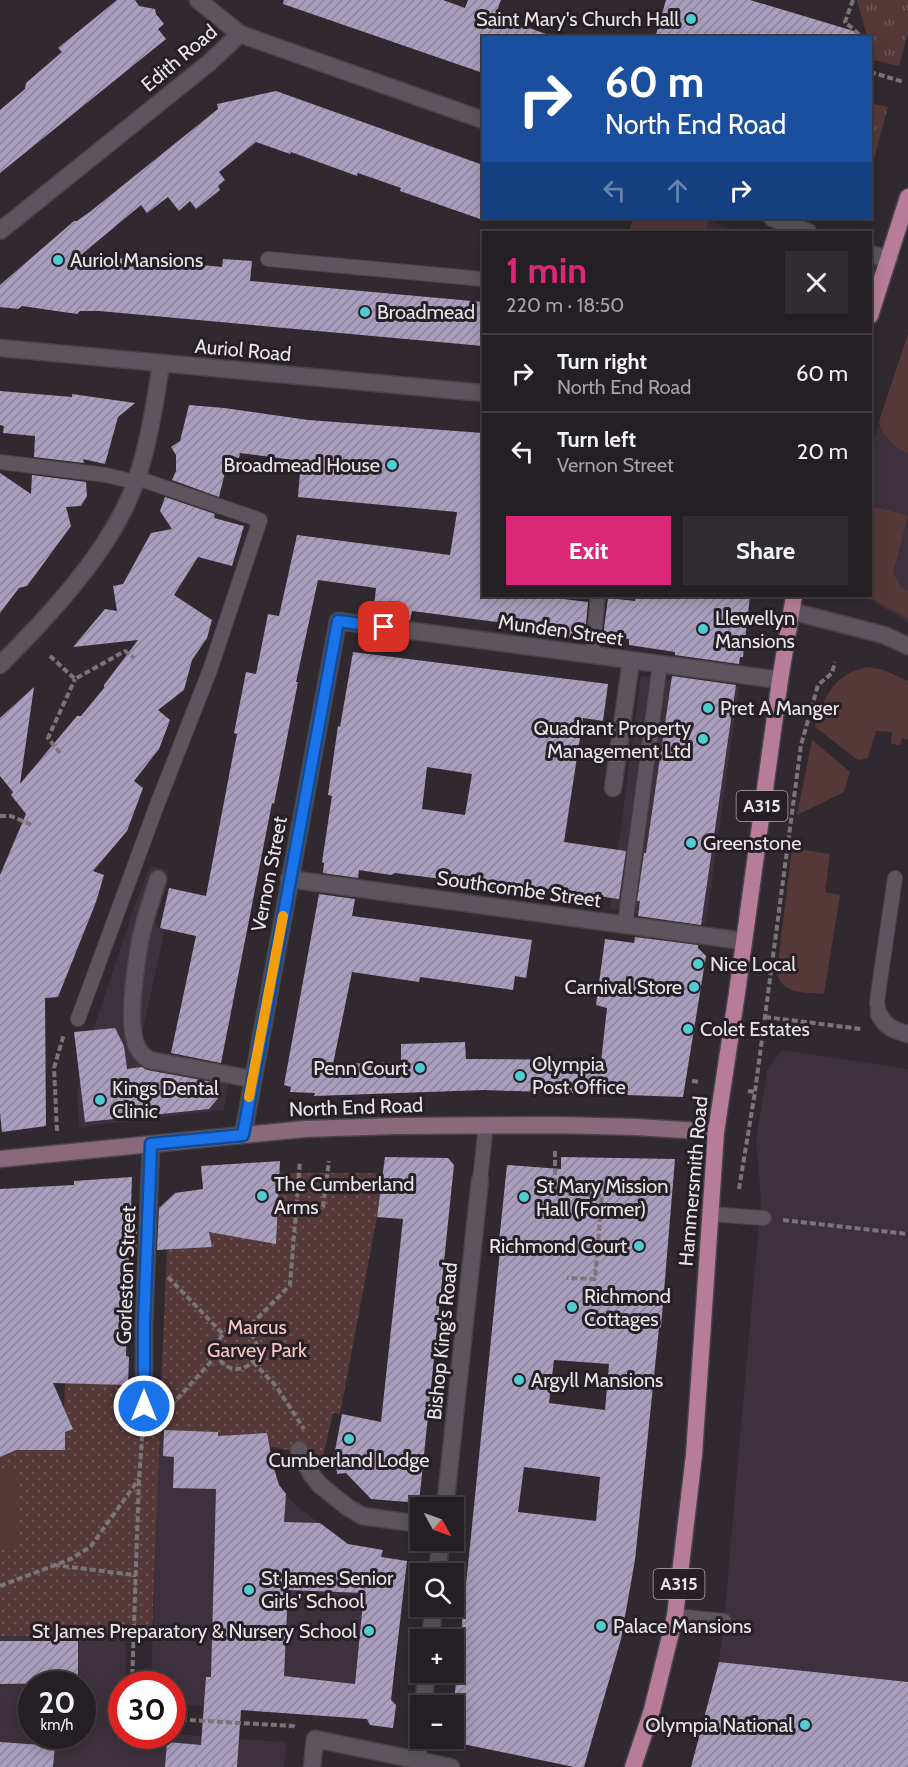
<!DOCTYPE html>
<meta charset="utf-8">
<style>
body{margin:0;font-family:Cabin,sans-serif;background:#302c30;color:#f1f3f6;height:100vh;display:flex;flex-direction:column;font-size:22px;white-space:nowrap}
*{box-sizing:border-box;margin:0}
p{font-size:20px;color:#a3a2a6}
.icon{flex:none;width:33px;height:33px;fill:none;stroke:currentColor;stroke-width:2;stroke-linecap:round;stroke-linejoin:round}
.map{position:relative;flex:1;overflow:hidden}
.panel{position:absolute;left:482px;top:231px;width:390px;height:366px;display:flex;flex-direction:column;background:#241f23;border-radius:0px;box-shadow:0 3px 15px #0003,0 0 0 2px #413d41}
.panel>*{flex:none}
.top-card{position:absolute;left:482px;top:36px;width:390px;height:183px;border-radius:0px;box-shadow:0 3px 15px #0003,0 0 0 2px #413d41;background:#1a4fa0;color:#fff;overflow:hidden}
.needle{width:39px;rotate:130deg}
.controls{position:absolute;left:410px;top:1497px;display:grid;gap:12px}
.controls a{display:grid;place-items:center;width:54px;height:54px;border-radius:0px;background:#241f23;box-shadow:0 3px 15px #0003,0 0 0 2px #413d41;font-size:30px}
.speed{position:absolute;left:18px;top:1671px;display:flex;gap:12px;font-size:30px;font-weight:700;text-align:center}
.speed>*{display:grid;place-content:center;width:78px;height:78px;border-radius:50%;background:#241f23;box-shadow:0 3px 15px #0003,0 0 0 2px #413d41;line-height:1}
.speed small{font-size:15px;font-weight:400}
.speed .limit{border:9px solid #d22;background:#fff;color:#111}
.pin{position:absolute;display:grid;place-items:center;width:51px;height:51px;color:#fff;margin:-26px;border-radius:12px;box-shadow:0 3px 9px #0006}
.me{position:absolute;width:66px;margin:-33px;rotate:0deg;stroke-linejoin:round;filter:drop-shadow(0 0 4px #0008)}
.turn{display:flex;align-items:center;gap:21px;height:126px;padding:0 24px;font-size:27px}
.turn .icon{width:78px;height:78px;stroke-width:2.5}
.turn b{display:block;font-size:42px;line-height:51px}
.lanes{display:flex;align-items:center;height:57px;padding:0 24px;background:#0003;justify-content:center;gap:30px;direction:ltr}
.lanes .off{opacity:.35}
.round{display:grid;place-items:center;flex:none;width:63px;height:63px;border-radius:0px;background:#302c30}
.summary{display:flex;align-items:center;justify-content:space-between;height:102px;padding:0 24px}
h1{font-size:36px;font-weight:700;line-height:45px;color:#db2777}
.cta{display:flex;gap:12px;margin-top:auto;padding:12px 24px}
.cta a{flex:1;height:69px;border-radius:0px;background:#db2777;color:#fff;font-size:24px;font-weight:700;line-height:69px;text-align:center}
.cta a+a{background:#302c30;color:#f1f3f6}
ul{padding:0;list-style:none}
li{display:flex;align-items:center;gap:18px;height:78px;padding:0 24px;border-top:2px solid #413d41}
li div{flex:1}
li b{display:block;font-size:22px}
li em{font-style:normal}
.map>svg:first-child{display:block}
.built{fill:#3c313c;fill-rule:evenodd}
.grass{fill:url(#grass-tufts)}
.park{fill:url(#park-dots)}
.garden{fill:#553939}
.building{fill:url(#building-hatch);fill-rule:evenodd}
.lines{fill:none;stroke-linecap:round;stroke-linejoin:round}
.service-casing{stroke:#4a4449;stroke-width:16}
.minor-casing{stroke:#4a4449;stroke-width:19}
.secondary-casing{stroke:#4a4449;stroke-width:19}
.primary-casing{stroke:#4a4449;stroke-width:19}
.path{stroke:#7b757a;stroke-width:4;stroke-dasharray:6 3;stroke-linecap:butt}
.service{stroke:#5d555d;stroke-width:14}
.minor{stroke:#5d555d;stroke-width:16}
.secondary{stroke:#8a697a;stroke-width:16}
.primary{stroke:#b77d98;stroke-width:16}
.route-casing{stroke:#114b97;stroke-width:15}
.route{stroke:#1a73e8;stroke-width:10}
.slow{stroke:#f59e0b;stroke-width:10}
.poi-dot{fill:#51ccd3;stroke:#261f25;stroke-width:2}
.labels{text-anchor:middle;stroke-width:6;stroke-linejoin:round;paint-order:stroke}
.shield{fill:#261f25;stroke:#aea9ae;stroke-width:1.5}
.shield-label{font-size:18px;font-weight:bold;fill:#e8e4e8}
.poi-label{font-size:20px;fill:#e8e4e8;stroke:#261f25;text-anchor:start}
.street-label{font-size:20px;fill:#e8e4e8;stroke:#261f25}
.park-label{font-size:20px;fill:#f9c4c4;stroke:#261f25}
</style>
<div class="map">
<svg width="908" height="1767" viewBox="0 0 908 1767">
<defs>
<pattern id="grass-tufts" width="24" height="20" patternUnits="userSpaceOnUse" patternTransform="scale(1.5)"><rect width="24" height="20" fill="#553939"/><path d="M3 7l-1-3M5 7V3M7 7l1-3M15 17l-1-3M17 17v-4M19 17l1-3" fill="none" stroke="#6d5656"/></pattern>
<pattern id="park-dots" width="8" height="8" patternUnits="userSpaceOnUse" patternTransform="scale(1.5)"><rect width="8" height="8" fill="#553939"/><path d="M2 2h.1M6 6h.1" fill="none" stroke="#6d5656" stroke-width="1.8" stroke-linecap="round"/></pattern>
<pattern id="building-hatch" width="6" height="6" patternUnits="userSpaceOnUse" patternTransform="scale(1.5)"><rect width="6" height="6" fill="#a99ebd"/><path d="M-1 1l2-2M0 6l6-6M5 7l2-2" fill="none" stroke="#8b8399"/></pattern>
</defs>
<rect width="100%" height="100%" fill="#30292f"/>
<g class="built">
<path d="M709,221l30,11h-34z"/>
<path d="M908,334v288l-45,-26h7v-143z"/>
<path d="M641,676l98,11 -33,237 -96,-15z"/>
<path d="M150,866l19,4 -17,48 7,10 6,1 -23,105 3,11 10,8 76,17 -7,40 -145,17 -2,-34 13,-53 45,-135z"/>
<path d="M782,1050l126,19v698h-217l28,-105 5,-41 37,-422 -5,-58 11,-71z"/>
<path d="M160,1429l58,3v4l53,22 8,27 16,20 54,40 34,5 -1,7 25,4 -16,139 7,6 -4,17 -5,5 -19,-3 -4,-6 -193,-15 -1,-20h-21z"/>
<path d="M126,1635l-1,49h-3v52h50l1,-2 113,8 -2,25h-284v-131zM32,1684h50v52h-50z"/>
</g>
<g class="grass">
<path d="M857,0h51v32l-9,34 -29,-7v-21l-5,-1 1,-4z"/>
<path d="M870,103l18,4 -18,67z"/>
</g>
<path class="park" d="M280,1173h103l-6,44 -37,197 -7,-1 -10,44 -105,-21v-4l-58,-2 -8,206h-152v-179l9,-7 56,-1v-17l8,-4 -6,-13 -3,-1 1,-33 9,2 87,3 6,-136 45,-3 -3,-15 67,11z"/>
<g class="garden">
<path d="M633,218h63l13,3 -4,11h-76z"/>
<path d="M908,334v119c-12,-3 -28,-19 -29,-32z"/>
<path d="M876,507l32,9 -15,56 7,14 8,5v27l-34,-18 -4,-5v-87z"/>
<path d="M869,667l15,3 24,11v59l-6,-2 -2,7 -9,-1 1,-12 -16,-1 -8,27 -10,2 -43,-33c10,-32 19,-54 54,-60z"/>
<path d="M812,740l38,32 -6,20 -47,23z"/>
<path d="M792,848l38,6 -5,38 15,3 -16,99c-18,-2 -44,1 -47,-22z"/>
<rect x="0" y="1471" width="16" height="75"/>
</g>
<g class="building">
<path d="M117,0h18l4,6 16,3 1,5 8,10 -6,5 8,10 -166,134v-63l25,-21 1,-6 36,-31 -4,-4z"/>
<path d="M284,0h159l22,8 3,-8h33l-6,16 51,18v4h-63v35l-200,-69z"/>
<path d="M666,0h84l107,32 -1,6h-201z"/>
<path d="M276,91l207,74v55l-83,-29 1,-3 -43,-15 -1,3 -66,-24 -1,2 -34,-12 -37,30 6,8 -7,6 2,4 -24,19 -6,-8 -11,10 -11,-14 -21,16 -6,-8 -59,49 13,1 -2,2 47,2 82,8 1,-8 29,2 -2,20 233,21v44l-384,-35h-19l-3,3 -55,-8 -4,3 -18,-2v-22l74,-64h3l14,-10 127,-102 -1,-5z"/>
<path d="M0,391l72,6v-3l63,9 -17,14 -13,47 -22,-5 1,4 -50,-6 1,-21 -32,-3 1,-7 -4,-1z"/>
<path d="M189,405l35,3 84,12 175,13v163h81l-1,3 25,3 -3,32h-3l-5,4 -19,-2v-6l-146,-19 -2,9 -28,-4 -8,-10 2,-18 -58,-8 -22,102h2l-24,122 -2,-1 -51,260 -50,-10 25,-117 -36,-8 9,-40 37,8 31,-162 -3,-1 12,-61 10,2 12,-60 11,2 18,-81 153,20 7,-43 -159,-15 3,-36 -61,-8 -1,5 -10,-2 -10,41 -47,-17 4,-9v-16l-5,-8 9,-6z"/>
<path d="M0,473l31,21 1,-19 54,7 1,14 -6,10 -15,1 5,19 -44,60 -8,2 -19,25z"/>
<path d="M165,497l50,17 -1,4 30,8 -12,40 -34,-9 -24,38 38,25 -5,18 -15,22 -8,30 -26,20 12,10 -11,29 -25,32 9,7 -16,43 -34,40 11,4 -8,27 -38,95 -13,1 1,128 -44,6 -2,-19v-238l26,-61 -15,-19 2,-3 -13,-16v-58l34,-31 -14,97 57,-68h4l23,-28v-3l34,-45 -65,7 32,-38 12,2 -4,-25 10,-2 28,-51 21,-4 -12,-18z"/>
<path d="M636,596h114l-7,61h-3l-1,7 -64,-9v-3l-46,-7v-6l-26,-3 5,-38 27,3z"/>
<path d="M353,652l255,32 -5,37 -20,-3 -19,124 62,9 -7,48 -112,-16 -11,7 -10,-1 -4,-5 -21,-2 -5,3 -9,-1 -5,-5 -47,-6 -4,2 -32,-5 -1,8 -35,-5 1,-10 -2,-1 10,-66 -4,-1 10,-69 2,1zM427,767l45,7 -7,41 -43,-6z"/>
<path d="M672,676l64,9 -35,240 -63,-9 2,-15h-3l7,-48h2z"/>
<path d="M319,894l36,5 -3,17 180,24 -6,38 -11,-2 -2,14 -93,-13 -1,5 -67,-10 -19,92 68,-2v-18l64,-2 1,17 120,1 15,2 6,-54 -11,-3 9,-66 29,4 1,-6 63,8v3l8,8 -23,141 -199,-7 -170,6 1,-3 -25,-1 1,-5 -7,-2z"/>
<path d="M115,1028l9,18 3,23 15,-2 5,3 70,13 1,15 -9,11 -124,13 -11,-90z"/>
<path d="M385,1157l63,1 6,7 -35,338 -48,-4 -25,-26 -9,1 -1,-10 -3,-3 9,-47 39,8 22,-203 -26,-2z"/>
<path d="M561,1157l114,2 -14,168 -2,1 -24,232 -14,79 -37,128h-10l-121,-25v-30l47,-461h-2l9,-86 54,4zM554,1360l55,4 -4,46 -56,-7zM524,1467l76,10 -4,44 -78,-9z"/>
<path d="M280,1161l-4,83 -67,-12 3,15 -55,3 2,-42 16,-15 28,-4 -2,-23z"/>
<path d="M132,1177l-2,60 7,-7 -1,22h-7l-3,104 3,1 -1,28 -75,-2 20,46 -8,3v18h-49l-16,7v-268l74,-4v-4z"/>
<path d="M164,1430l54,2v4l49,-3 6,32 6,20 7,9 -2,28 36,1 28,21 35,6 -2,7 26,4 -16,139 5,5 -3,23 -23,-3 -3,-6 -126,-9 -4,57h-72l2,-25 34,3 5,-68h5l5,-188 -43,-1 1,-31 -11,-1zM288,1590l76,3 -9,91 -71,-8z"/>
<path d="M0,1641h78v39h-11v3l-67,1z"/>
<path d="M719,1662l189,20v85h-217z"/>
<path d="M0,1742l55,4 -2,21h-53z"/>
</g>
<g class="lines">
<defs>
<g id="service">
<path d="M268,259l215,20"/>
<path d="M0,462l106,13 29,7"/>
<path d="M592,655l6,-59"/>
<path d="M625,925l35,-261"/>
<path d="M879,1014l-2,-11 2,-16 16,-109"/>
<path d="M78,1019l79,-214 53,-135 50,-150 -123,-42"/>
<path d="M480,1180l6,-55"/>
<path d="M710,1214l54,4"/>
<path d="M675,1616l49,5"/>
</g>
<g id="minor">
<path d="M198,0l42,34 243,86"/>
<path d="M772,218l36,14"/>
<path d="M0,231l210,-169 30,-28"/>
<path d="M870,254l19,5"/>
<path d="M0,348l483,45"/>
<path d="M791,611l93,24 24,11"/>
<path d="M0,665c50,-50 113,-117 136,-184 13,-38 19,-78 25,-117"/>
<path d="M613,788l18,-127"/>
<path d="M158,879c-6,20 -14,41 -18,62 -4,24 -15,89 -1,109 2,4 7,7 10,10l103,19"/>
<path d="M289,879l454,62"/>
<path d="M879,1014c6,13 16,17 29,20"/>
<path d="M243,1135l95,-514 442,59"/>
<path d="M144,1406v-82l7,-179"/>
<path d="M299,1450l12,24 9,11 27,22 15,9 58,8"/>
<path d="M445,1508l35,-328"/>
<path d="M437,1574l4,-34"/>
<path d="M430,1640l4,-34"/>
<path d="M423,1706l4,-34"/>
<path d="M417,1759l3,-27"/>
<path d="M312,1767l3,-28 136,28"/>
</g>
<path id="secondary" d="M0,1159l305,-30 89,-3 161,-1 81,2 80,5"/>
<g id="primary">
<path d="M870,316l38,-119"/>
<path d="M633,1767l19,-57 23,-94 19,-161 22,-323 21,-139 43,-313 14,-84"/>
</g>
</defs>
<use href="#service" class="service-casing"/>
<use href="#minor" class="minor-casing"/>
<use href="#secondary" class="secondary-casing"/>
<use href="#primary" class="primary-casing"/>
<g class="path">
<path d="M853,0l-8,22 16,14 -1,2"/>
<path d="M870,72l34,10"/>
<path d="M50,656l25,23 50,-28 9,7"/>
<path d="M60,753l-12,-15 27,-59"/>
<path d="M0,816h11l21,9"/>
<path d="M765,1017l96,12"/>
<path d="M692,1081l7,1"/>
<path d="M748,1091l7,1"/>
<path d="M57,1131l-3,-63 10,-34"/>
<path d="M555,1151v41l47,4 -7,83 -28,-1"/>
<path d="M739,1189l16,-97 46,-347 17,-60 14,-12 3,-11"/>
<path d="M296,1208l27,-1 6,-46"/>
<path d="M783,1220l125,14"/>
<path d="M168,1277l55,57"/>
<circle cx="237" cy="1349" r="20"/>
<path d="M245,1331l45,-46 10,-124"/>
<path d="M253,1362l23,24 28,43"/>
<path d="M164,1409l3,1 50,-55"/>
<path d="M54,1565l80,10v2"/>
<path d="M0,1586l71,-27 20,-13 48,-67"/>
<path d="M132,1684l7,-205 4,-53"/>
<path d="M172,1719l121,7 3,2"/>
</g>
<use href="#service" class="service"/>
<use href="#minor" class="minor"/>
<use href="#secondary" class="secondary"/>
<use href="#primary" class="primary"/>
</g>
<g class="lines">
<defs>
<path id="route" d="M144,1406v-82l7,-180 92,-9 95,-514 46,6"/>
</defs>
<use href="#route" class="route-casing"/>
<use href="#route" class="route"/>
<path class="slow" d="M249,1097l34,-181"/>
</g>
<g class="poi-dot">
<circle cx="691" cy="19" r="6"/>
<circle cx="58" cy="260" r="6"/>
<circle cx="365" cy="312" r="6"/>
<circle cx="392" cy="465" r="6"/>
<circle cx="703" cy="629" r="6"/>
<circle cx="708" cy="708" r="6"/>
<circle cx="703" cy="739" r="6"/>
<circle cx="691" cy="843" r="6"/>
<circle cx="698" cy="964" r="6"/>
<circle cx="694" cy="987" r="6"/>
<circle cx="688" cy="1029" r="6"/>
<circle cx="420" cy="1068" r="6"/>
<circle cx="520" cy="1076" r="6"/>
<circle cx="100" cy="1100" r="6"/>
<circle cx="262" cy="1196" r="6"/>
<circle cx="524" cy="1197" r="6"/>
<circle cx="639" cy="1246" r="6"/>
<circle cx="572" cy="1307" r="6"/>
<circle cx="519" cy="1380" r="6"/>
<circle cx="349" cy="1439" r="6"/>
<circle cx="249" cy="1590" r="6"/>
<circle cx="601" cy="1626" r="6"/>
<circle cx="369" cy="1631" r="6"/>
<circle cx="805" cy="1725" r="6"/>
</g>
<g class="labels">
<g class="shield">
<rect x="736.5" y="791" width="51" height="30" rx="4.5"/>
<rect x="653.5" y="1569" width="51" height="30" rx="4.5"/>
</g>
<g class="shield-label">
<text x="762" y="812">A315</text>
<text x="679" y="1590">A315</text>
</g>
<g class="poi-label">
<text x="679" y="26" text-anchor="end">Saint Mary's Church Hall</text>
<text x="70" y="267">Auriol Mansions</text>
<text x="377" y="319">Broadmead</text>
<text x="380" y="472" text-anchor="end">Broadmead House</text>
<text x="715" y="625">Llewellyn<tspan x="715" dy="23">Mansions</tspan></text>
<text x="720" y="715">Pret A Manger</text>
<text x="691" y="735" text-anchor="end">Quadrant Property<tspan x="691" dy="23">Management Ltd</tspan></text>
<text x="703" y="850">Greenstone</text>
<text x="710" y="971">Nice Local</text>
<text x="682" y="994" text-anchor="end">Carnival Store</text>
<text x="700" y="1036">Colet Estates</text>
<text x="532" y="1071">Olympia<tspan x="532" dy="23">Post Office</tspan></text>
<text x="408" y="1075" text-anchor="end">Penn Court</text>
<text x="112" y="1095">Kings Dental<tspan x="112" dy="23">Clinic</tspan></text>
<text x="274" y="1191">The Cumberland<tspan x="274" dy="23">Arms</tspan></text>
<text x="536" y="1193">St Mary Mission<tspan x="536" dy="23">Hall (Former)</tspan></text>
<text x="627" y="1253" text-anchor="end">Richmond Court</text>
<text x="584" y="1303">Richmond<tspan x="584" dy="23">Cottages</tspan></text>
<text x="531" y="1387">Argyll Mansions</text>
<text x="349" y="1467" text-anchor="middle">Cumberland Lodge</text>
<text x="261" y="1585">St James Senior<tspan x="261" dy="23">Girls' School</tspan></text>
<text x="613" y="1633">Palace Mansions</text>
<text x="357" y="1638" text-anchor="end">St James Preparatory &amp; Nursery School</text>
<text x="793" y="1732" text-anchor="end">Olympia National</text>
</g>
<g class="street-label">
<text transform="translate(179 58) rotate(-40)" y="7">Edith Road</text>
<text transform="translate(243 350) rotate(5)" y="7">Auriol Road</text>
<text transform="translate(561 630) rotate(8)" y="7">Munden Street</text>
<text transform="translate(269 874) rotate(-79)" y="7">Vernon Street</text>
<text transform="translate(519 889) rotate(8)" y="7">Southcombe Street</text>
<text transform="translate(356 1107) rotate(-2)" y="7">North End Road</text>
<text transform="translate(693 1181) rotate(-85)" y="7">Hammersmith Road</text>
<text transform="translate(126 1275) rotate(-88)" y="7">Gorleston Street</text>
<text transform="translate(442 1341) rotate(-84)" y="7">Bishop King's Road</text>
</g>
<g class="park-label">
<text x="257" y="1334">Marcus<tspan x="257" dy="23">Garvey Park</tspan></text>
</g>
</g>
</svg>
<div class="controls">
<a><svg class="needle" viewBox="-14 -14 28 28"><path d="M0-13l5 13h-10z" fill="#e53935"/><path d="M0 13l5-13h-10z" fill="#a3a2a6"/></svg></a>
<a><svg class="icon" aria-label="search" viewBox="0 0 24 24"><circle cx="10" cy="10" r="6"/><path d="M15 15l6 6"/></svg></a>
<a>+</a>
<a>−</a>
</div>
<div class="speed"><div>20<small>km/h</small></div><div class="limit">30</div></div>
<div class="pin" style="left:384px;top:627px;background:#d93025"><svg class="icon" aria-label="arrive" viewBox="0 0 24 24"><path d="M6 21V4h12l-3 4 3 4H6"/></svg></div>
<svg class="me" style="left:144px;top:1406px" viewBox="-20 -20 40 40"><circle r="17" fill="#1a73e8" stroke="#fff" stroke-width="3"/><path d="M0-11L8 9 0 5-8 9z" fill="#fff"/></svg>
<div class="top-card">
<div class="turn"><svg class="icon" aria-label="right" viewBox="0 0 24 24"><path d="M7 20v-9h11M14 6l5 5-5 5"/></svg><div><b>60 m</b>North End Road</div></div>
<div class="lanes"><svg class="icon off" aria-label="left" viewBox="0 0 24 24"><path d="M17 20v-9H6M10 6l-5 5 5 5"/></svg><svg class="icon off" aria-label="ahead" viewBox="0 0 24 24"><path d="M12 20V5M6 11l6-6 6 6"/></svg><svg class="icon" aria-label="right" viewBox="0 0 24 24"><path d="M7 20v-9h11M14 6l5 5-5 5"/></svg></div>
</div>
<section class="panel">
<div class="summary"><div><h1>1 min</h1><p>220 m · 18:50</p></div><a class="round"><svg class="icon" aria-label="close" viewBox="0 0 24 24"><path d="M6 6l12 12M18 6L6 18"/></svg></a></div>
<ul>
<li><svg class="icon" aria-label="right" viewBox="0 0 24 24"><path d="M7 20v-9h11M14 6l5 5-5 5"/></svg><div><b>Turn right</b><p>North End Road</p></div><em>60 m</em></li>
<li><svg class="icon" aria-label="left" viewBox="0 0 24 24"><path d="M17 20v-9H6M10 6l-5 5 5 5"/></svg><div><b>Turn left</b><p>Vernon Street</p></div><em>20 m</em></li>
</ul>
<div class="cta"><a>Exit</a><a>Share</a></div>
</section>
</div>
